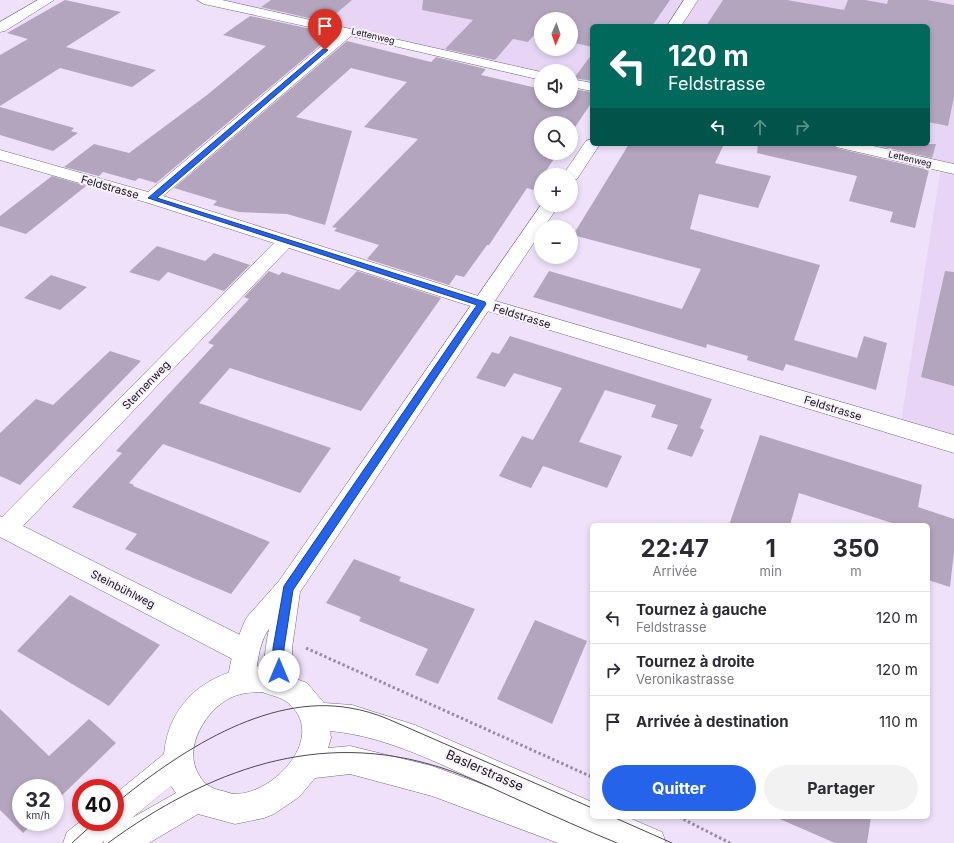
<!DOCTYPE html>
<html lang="fr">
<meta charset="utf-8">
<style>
body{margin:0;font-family:Inter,sans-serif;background:#f2f2f3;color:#2b2b33;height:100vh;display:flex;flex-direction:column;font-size:15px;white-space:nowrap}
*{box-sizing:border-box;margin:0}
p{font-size:13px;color:#7c7c81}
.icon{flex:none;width:22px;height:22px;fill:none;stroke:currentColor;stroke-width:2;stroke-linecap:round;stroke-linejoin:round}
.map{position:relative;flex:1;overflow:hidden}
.sheet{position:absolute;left:590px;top:523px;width:340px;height:296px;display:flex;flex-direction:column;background:#fff;border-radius:6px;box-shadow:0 2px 6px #0003}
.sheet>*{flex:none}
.top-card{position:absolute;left:590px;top:24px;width:340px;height:122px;border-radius:6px;box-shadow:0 2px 6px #0003;background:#00695c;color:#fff;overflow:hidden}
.needle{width:26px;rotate:182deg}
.tools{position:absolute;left:534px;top:12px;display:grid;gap:8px}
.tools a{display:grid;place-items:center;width:44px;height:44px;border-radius:50%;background:#fff;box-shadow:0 2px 6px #0003;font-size:20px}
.speed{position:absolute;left:12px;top:779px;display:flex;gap:8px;font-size:20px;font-weight:700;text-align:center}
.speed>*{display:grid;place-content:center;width:52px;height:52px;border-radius:50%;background:#fff;box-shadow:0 2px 6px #0003;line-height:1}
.speed small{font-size:10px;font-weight:400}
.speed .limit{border:6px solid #d22;background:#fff;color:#111}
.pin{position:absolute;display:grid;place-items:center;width:34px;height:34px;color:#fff;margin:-41px -17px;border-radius:50% 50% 50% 0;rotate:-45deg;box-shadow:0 0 4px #0007}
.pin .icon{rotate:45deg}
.me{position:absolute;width:44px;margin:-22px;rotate:0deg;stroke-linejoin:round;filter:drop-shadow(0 0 3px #0008)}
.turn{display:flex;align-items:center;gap:14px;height:84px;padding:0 12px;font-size:18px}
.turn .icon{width:52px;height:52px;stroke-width:2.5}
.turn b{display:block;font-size:28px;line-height:34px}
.lanes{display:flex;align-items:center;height:38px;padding:0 12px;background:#0003;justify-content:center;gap:20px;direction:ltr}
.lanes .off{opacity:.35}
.eta{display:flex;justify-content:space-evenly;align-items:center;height:68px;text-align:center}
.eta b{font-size:24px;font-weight:700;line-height:28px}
.cta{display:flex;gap:8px;margin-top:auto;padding:8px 12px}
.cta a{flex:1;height:46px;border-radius:24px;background:#2563eb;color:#fff;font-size:16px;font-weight:700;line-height:46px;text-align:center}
.cta a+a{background:#f2f2f3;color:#2b2b33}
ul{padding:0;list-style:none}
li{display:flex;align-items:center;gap:12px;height:52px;padding:0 12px;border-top:1px solid #e1e1e2}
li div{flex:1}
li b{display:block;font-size:15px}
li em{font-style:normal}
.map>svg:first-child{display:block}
.built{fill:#e8d5f6;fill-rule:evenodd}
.building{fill:#b4a5be}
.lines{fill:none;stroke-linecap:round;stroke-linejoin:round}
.minor-casing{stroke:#76687f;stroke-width:1}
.tertiary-casing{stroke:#76687f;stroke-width:1}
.secondary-casing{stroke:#76687f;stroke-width:1}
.path{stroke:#988da0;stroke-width:3;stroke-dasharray:2.5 2.5;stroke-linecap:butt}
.minor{fill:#fff;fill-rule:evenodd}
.tertiary{fill:#fff;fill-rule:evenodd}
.secondary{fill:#fff;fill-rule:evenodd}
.tram{stroke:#4e4754;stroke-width:1}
.route{fill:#2563eb;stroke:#184099}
.labels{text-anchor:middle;stroke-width:4;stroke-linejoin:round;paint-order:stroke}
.far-street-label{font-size:9px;fill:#18131c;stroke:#f8f2fc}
.street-label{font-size:11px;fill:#18131c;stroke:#f8f2fc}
.near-street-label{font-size:13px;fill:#18131c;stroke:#f8f2fc}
</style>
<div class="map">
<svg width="954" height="843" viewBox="0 0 954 843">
<rect width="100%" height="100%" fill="#f0e1fb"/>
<path class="built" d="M204,0h750v444l-54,-16 41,-262 -99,-22h86v-118h-336v61l-21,-4v-12h-30v5zM541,19h30v30h-30z"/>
<g class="building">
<path d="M65,0l56,12 -55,35 90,23 -24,17 -72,-19 -60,38v-51l28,-16 -21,-6z"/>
<path d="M271,0h81l-26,22 -65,-15z"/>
<path d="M423,0h247l-18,26h-60v21l-21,-5v-23h-30v17l-7,-1 -6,7 -15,-3 -18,21 -50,-11 28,-29 -51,-10z"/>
<path d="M723,0h64l57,10 4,-10h17l22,4 1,-4h39l27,5v92l-6,29 -20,-4v-96h-222z"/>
<path d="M250,16l66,14 -3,2 17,5 -174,146 -17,-5 -4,3 -32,-9 -4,4 -35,-9 30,-23 35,9 78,-58 59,-49 -43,-11z"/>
<path d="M347,41l84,21 5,-5 50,12 -5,6 60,14v12h30v-12l21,3v10l-21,31v-10h-30v30h17l-25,37 -6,-2 -38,57h-2l-23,32 -8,-2 -7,10 -82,-26 12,-14 -45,-14 3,-3 -5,-1 86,-88 -54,-12 43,-45 -56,-14 -55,49 56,14 -27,94 -38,-11 -48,-2 -26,-7 4,-4 -43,-13z"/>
<path d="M592,54v27l-18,-3z"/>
<path d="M0,107l74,21 -3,3 7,2 -25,18 -53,-16z"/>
<path d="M629,144h95l-9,19 56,13 -13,32 -59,-14 -9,35 130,36 -26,75 63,18 7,-22 23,7 -11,47 -90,-26 -3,7 -36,-11 1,-4 -41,-12 -1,4 -173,-51 16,-26 133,38 19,-40 -128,-34z"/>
<path d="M758,144h75l3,4 93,22 -14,58 -25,-6 3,-10 -44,-11 8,-25 -100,-23z"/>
<path d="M871,144h65l-4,14z"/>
<path d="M52,176l34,10 -60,48 -26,-8v-10z"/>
<path d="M157,246l48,15 9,-8 36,12 -26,26 -56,-19 -9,9 -30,-9z"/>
<path d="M269,271l10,4 3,-3 57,18 18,-19 84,27 -80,113 -131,-43 -31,35 132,45 -31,45 -137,-49 -34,39 5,2 -1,1 137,56 -39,52 -106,-45 12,-15 -65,-27 50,-54 -6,-2 98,-106 -6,-2 41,-44 -5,-2z"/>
<path d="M945,271l9,1v114l-33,-9z"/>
<path d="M51,275l36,12 -27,23 -36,-12z"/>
<path d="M510,336l202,63 -12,29 4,2 -12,27 -25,-8 11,-24 -27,-8 5,-12 -51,-15 -26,52 43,14 -15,32 -64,-22 -12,22 -32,-12 23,-40 11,4 29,-52 -48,-15 -9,14 -29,-9 16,-26 7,2z"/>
<path d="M110,351l31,10 -121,124 -20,-9v-43l36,-34 17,6z"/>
<path d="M760,435l162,50 -4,22 36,12v33l-4,35 -22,-7v-55h-30l-99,-32 -9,32h-61z"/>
<path d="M354,559l47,18 -2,4 76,28 -37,75 -23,-9 13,-26 -69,-28 2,-4 -35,-14z"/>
<path d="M70,595l90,50 -51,61 -92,-55z"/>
<path d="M535,620l52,21 -35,83 -55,-25z"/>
<path d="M0,709l49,47 40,-37 27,24 -61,59v-14h-34v34h13l-11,11 -23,-23z"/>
<path d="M775,817h96l-4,26h-32z"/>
</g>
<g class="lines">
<defs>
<g id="minor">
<path d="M38,0h16l-49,31 -5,1v-10z"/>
<path d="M197,0h25l319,72v8l-190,-44 -188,160 312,99 479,140v18l-493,-150 -172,-55 -266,278 233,117 3,9 -3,9 -10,3 -10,-3 -236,-124v-21l2,1 272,-274 -129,-41 -145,-42v-10l148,42 189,-159 -133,-29z"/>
<path d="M571,79l21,4v8l-21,-4z"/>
<path d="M834,144h30l90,20v10l-118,-27z"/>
</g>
<g id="tertiary">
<path d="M684,0h14l-17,26h-14z"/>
<path d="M592,139v5h8l-23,35 -6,1v-5h-8l23,-34z"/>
<path d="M541,205h18l-15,22h-3v5l-241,360 -8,56 1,34 -4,9 -10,4 -10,-4c-8,-18 -4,-42 0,-62 -13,17 -10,42 -18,61l-10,4 -10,-4 -4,-9 6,-29 10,-27 4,-8 32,-36z"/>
</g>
<path id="secondary" d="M262,666l45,17 17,20 28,2 63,20 177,77v15h35l35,15 4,11h-108l-126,-47 -82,-22 -35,4 -16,19 -25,17 -10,4 -29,6 -37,-10 -49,29h-45v-2l-2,2h-39l4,-11 14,-11 34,1v-28l49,-40c5,-54 46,-84 98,-88zM262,692c7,3 19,5 25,10 42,33 -12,92 -52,92 -4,0 -8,-2 -12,-3 -10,-2 -19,-6 -24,-16 -17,-27 7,-66 33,-78 9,-4 20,-5 30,-5zM330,731c59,5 115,36 168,59l-66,-24 -82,-20 -22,2 3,-10zM171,786l5,7 -44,25z"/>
</defs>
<use href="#minor" class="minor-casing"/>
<use href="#tertiary" class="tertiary-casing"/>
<use href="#secondary" class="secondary-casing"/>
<g class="path">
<path d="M306,648l286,129"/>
<path d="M679,817l51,26"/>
</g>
<use href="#minor" class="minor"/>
<use href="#tertiary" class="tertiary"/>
<use href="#secondary" class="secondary"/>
<g class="tram">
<path d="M115,804c62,-51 151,-111 235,-96 13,2 26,6 38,11l204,89"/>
<path d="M613,817l59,26"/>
<path d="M72,843l23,-21"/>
<path d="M108,843c100,-73 211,-115 334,-75 28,9 54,22 81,34 31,14 62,28 94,41"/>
</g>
</g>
<path class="route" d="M323,49l5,1 -171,148 328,104 1,2 -193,286 -9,58v23l-1,3 -4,2 -4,-2 -2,-3v-23l11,-62 193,-281 -329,-107z"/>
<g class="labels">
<g class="far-street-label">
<text transform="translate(373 36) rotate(13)" y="3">Lettenweg</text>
<text transform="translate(910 159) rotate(13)" y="3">Lettenweg</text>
</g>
<g class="street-label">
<text transform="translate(110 187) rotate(16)" y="4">Feldstrasse</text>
<text transform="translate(522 316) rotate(17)" y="4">Feldstrasse</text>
<text transform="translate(146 385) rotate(-46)" y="4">Sternenweg</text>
<text transform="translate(833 408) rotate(17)" y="4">Feldstrasse</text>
<text transform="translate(123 589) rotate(27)" y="4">Steinbühlweg</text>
</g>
<g class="near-street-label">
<text transform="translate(485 770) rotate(24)" y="5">Baslerstrasse</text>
</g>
</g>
</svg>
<div class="tools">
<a><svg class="needle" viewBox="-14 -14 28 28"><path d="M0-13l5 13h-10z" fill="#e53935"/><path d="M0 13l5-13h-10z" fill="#7c7c81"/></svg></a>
<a><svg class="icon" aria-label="sound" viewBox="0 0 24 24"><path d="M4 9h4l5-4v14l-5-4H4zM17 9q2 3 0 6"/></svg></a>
<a><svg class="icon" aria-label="search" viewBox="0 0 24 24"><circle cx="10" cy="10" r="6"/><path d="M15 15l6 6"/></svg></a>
<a>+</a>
<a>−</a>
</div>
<div class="speed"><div>32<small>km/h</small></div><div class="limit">40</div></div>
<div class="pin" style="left:325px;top:50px;background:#d93025"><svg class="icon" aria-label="arrive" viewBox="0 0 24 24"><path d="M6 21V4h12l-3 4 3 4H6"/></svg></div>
<svg class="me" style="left:279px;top:671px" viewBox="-20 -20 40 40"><circle r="19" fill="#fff"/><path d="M0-13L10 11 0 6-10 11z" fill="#2563eb"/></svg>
<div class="top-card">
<div class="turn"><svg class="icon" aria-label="left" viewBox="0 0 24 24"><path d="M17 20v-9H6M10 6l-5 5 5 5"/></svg><div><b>120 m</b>Feldstrasse</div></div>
<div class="lanes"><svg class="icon" aria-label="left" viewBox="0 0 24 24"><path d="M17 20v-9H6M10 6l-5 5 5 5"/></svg><svg class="icon off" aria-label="ahead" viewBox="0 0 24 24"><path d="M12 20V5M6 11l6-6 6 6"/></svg><svg class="icon off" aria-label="right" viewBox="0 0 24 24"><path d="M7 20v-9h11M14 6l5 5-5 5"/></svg></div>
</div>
<section class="sheet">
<div class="eta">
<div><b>22:47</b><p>Arrivée</p></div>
<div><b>1</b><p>min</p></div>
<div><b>350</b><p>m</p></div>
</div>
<ul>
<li><svg class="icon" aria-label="left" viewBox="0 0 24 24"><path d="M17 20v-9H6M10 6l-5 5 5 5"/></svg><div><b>Tournez à gauche</b><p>Feldstrasse</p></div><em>120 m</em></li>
<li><svg class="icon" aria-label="right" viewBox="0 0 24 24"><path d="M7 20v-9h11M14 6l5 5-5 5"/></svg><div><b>Tournez à droite</b><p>Veronikastrasse</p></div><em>120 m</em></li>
<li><svg class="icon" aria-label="arrive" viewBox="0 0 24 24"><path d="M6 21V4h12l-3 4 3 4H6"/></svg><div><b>Arrivée à destination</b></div><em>110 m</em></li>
</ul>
<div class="cta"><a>Quitter</a><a>Partager</a></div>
</section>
</div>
